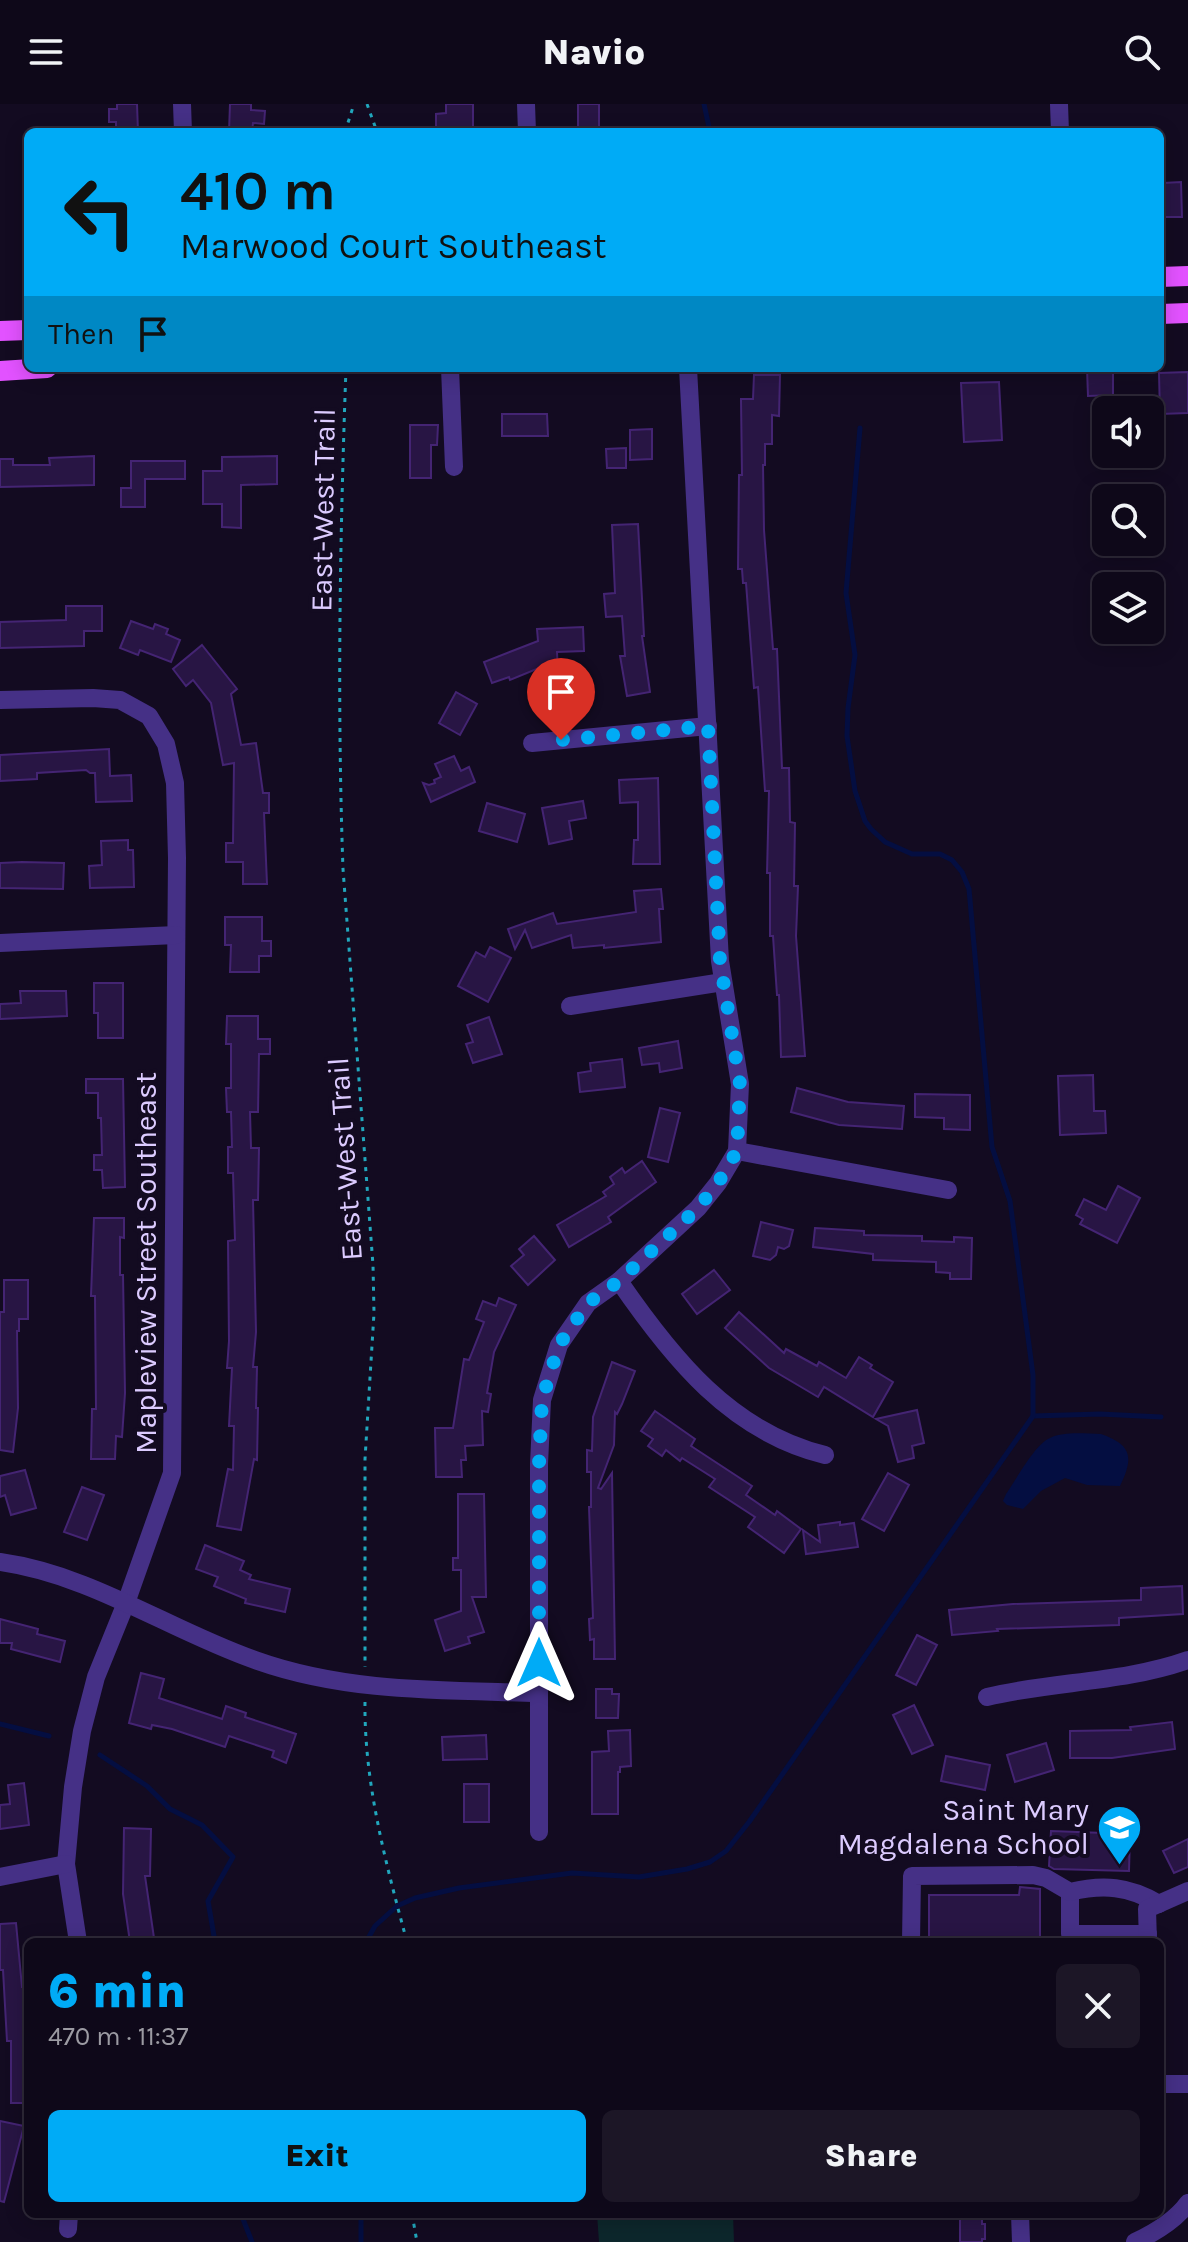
<!DOCTYPE html>
<meta charset="utf-8">
<style>
body{margin:0;font-family:Karla,sans-serif;background:#1c1626;color:#f1f3f6;height:100vh;display:flex;flex-direction:column;font-size:30px;white-space:nowrap}
*{box-sizing:border-box;margin:0}
p{font-size:26px;color:#9b9aa2}
.icon{flex:none;width:44px;height:44px;fill:none;stroke:currentColor;stroke-width:2;stroke-linecap:round;stroke-linejoin:round}
.map{position:relative;flex:1;overflow:hidden}
.details{position:absolute;left:24px;top:1834px;width:1140px;height:280px;display:flex;flex-direction:column;background:#0e0819;border-radius:12px;box-shadow:0 4px 20px #0003,0 0 0 2px #2e2938}
.details>*{flex:none}
.hud{position:absolute;left:24px;top:24px;width:1140px;height:244px;border-radius:12px;box-shadow:0 4px 20px #0003,0 0 0 2px #2e2938;background:#00abf6;color:#111;overflow:hidden}
.fabs{position:absolute;left:1092px;top:292px;display:grid;gap:16px}
.fabs a{display:grid;place-items:center;width:72px;height:72px;border-radius:12px;background:#0e0819;box-shadow:0 4px 20px #0003,0 0 0 2px #2e2938;font-size:40px}
.pin{position:absolute;display:grid;place-items:center;width:68px;height:68px;color:#fff;margin:-82px -34px;border-radius:50% 50% 50% 0;rotate:-45deg;box-shadow:0 0 8px #0007}
.pin .icon{rotate:45deg}
.me{position:absolute;width:88px;margin:-44px;rotate:0deg;stroke-linejoin:round;filter:drop-shadow(0 0 6px #0008)}
.turn{display:flex;align-items:center;gap:28px;height:168px;padding:0 24px;font-size:36px}
.turn .icon{width:104px;height:104px;stroke-width:2.5}
.turn b{display:block;font-size:56px;line-height:68px}
.then{display:flex;align-items:center;height:76px;padding:0 24px;background:#0003;gap:16px;font-size:30px}
.round{display:grid;place-items:center;flex:none;width:84px;height:84px;border-radius:12px;background:#1c1626}
.summary{display:flex;align-items:center;justify-content:space-between;height:136px;padding:0 24px}
h1{font-size:48px;font-weight:800;line-height:60px;color:#00abf6}
.primary-button{display:flex;gap:16px;margin-top:auto;padding:16px 24px}
.primary-button a{flex:1;height:92px;border-radius:12px;background:#00abf6;color:#111;font-size:32px;font-weight:800;line-height:92px;text-align:center}
.primary-button a+a{background:#1c1626;color:#f1f3f6}
header{display:flex;justify-content:space-between;align-items:center;height:104px;padding:0 24px;background:#0e0819;font-size:36px;font-weight:800}
.map>svg:first-child{display:block}
.green{fill:#0d272c}
.water{fill:#040e41}
.lines{fill:none;stroke-linecap:round;stroke-linejoin:round}
.stream{stroke:#040e41;stroke-width:5}
.building{fill:#281544;stroke:#442473;stroke-width:2}
.path{stroke:#21a7bd;stroke-width:3;stroke-dasharray:4 6;stroke-linecap:butt}
.minor{stroke:#453086;stroke-width:18}
.major{stroke:#e252ff;stroke-width:20}
.route{stroke:#00abf6;stroke-width:14;stroke-dasharray:0 25.2}
.labels{text-anchor:middle;stroke-width:8;stroke-linejoin:round;paint-order:stroke}
.street-label{font-size:30px;fill:#dccbff;stroke:#130b21}
.poi-label{font-size:30px;fill:#dccbff;stroke:#130b21;text-anchor:end}
</style>
<header><svg class="icon" aria-label="menu" viewBox="0 0 24 24"><path d="M4 6h16M4 12h16M4 18h16"/></svg>Navio<svg class="icon" aria-label="search" viewBox="0 0 24 24"><circle cx="10" cy="10" r="6"/><path d="M15 15l6 6"/></svg></header>
<div class="map">
<svg width="1188" height="2138" viewBox="0 0 1188 2138">
<rect width="100%" height="100%" fill="#130b21"/>
<path class="green" d="M597,2110h136l1,28h-135z"/>
<path class="water" d="M1101,1330c31,11 33,23 19,52l-33,-1 -22,-7 -24,13 -18,18 -16,-4 -4,-4 3,-7c10,-14 29,-50 44,-56 15,-7 35,-4 51,-4z"/>
<g class="lines">
<g class="stream">
<path d="M704,0l6,28"/>
<path d="M1033,1312l67,-2 61,3"/>
<path d="M0,1620l49,12"/>
<path d="M100,1651l47,31 23,23 32,16 31,32 -25,44 7,41"/>
<path d="M366,1838l9,-16 22,-20 18,-8 44,-10 113,-15 67,4 48,-8 23,-7 16,-11 23,-29 284,-406v-41l-23,-174 -18,-54 -23,-258 -7,-17 -10,-12 -12,-6h-28l-27,-12 -14,-13 -6,-8 -10,-30 -8,-55 1,-28 7,-53 -9,-62 14,-165"/>
<path d="M241,2110l11,28"/>
<path d="M361,2138v-28"/>
</g>
</g>
<g class="building">
<path d="M117,0h20l1,28h-22v-10h-7v-13h8z"/>
<path d="M230,0h21v6l14,1 -1,13 -11,-1 -1,9h-23z"/>
<path d="M446,0h27v24h-4v4h-33v-18l10,-1z"/>
<rect x="578" y="0" width="21" height="28"/>
<path d="M1181,78l1,35h-19v-34z"/>
<path d="M1087,264h26v27l-25,1z"/>
<path d="M1188,268v41l-28,1 -1,-41z"/>
<path d="M754,271h26l-1,41 -7,-1v29h-7v21h-2l1,65 9,119h4l5,119h7l1,54 5,1 -1,63h4l-2,50 9,120 -24,1 -2,-62h-2l-4,-59h-3v-63h-3l2,-82h-4l-7,-104 -4,1 -8,-105h-3l-1,-14h-4l1,-94h3l-1,-76h12z"/>
<path d="M999,278l3,58 -38,2 -3,-59z"/>
<path d="M502,310h45l1,22h-46z"/>
<path d="M410,321h28l-1,20h-6v33h-21z"/>
<path d="M652,325v30l-22,1v-30z"/>
<path d="M626,344v20h-19l-1,-19z"/>
<path d="M94,352v29l-94,2v-28h13v6h37l-1,-7z"/>
<path d="M277,352v28l-36,1v43l-19,-1v-23h-19v-33h19v-14z"/>
<path d="M131,357h54v18h-40v28h-24v-19h10z"/>
<path d="M638,420l6,112h-2l8,56 -23,4 -7,-40h5l-3,-40 -16,1 -2,-23 11,-1 -3,-68z"/>
<path d="M66,502h36v25h-18v15l-84,2v-26l66,-2z"/>
<path d="M131,517l22,8 2,-5 13,5 -2,5 14,6 -9,22 -31,-12 -2,5 -18,-7z"/>
<path d="M583,523l1,24 -27,1 1,22h-19v-6l-29,12 -1,-3 -17,6 -8,-21 54,-21 -1,-12z"/>
<path d="M202,541l35,44 -6,5 10,51 15,-2 7,50h6v20h-5l3,71h-24v-22h-17v-19h7l1,-80 -11,2 -12,-62 -18,-23 -7,6 -13,-17z"/>
<path d="M456,588l21,12 -17,31 -21,-12z"/>
<path d="M109,645l1,27 21,-1 1,26 -36,1 -1,-29h-5l-4,-3 -49,3v6l-37,2v-26z"/>
<path d="M454,652l7,15 8,-4 6,15 -44,20 -8,-19 6,2 6,-2 -1,-3 7,-3 -6,-13z"/>
<path d="M658,674l2,86h-27l1,-24h4v-38l-18,1 -1,-23z"/>
<path d="M583,697l3,17 -17,3 3,18 -23,5 -7,-36z"/>
<path d="M487,699l38,11 -8,28 -38,-11z"/>
<path d="M128,736v10h5l1,37 -44,1 -1,-22 13,-1 -1,-24z"/>
<path d="M22,758l42,1 -1,26 -63,-1v-25z"/>
<path d="M661,785l2,20h-4l2,33 -57,6v-3l-31,3 -2,-13 -39,13 -7,-18 -10,19 -7,-20 45,-16 4,11 79,-12 -2,-21z"/>
<path d="M225,813h37v24h9v15h-12v16h-29l1,-27h-6z"/>
<path d="M490,843l21,11 -23,44 -30,-16 18,-34 9,5z"/>
<path d="M94,879h29v55h-25v-25h-4z"/>
<path d="M20,887h46l1,25 -67,3v-15l21,-1z"/>
<path d="M227,912h31v23h12v15h-11l-1,58h-8l1,36h8l-1,52h-5l3,132 -3,35h4l-1,41h2l-1,52 -3,-1 -13,71 -24,-4 11,-57 5,1 1,-44h-5l3,-58h-5l2,-27 -1,-100 7,-1 -2,-67h-5v-26h4l-1,-35h-4l-1,-24h5v-44h-5z"/>
<path d="M489,913l13,37 -29,9 -7,-19 7,-2 -6,-17z"/>
<path d="M678,937l4,27 -22,4 -1,-9 -17,2 -3,-17z"/>
<path d="M622,955l3,28 -45,5 -2,-19 13,-2 -1,-8z"/>
<path d="M1093,971l1,36h11l1,22 -46,2 -2,-59z"/>
<path d="M86,975h37l2,108 -22,1 -1,-18h-8v-15h8l-1,-37h-3v-25h-12z"/>
<path d="M797,984l51,14 56,4 -2,23 -63,-4 -48,-13z"/>
<path d="M915,990l55,1v35l-26,-1v-11l-29,-1z"/>
<path d="M660,1004l20,5 -12,49 -20,-5z"/>
<path d="M642,1057l14,21 -48,35 3,5 -42,25 -12,-22 49,-29 -3,-4 11,-8 -4,-7 12,-9 3,5z"/>
<path d="M1118,1082l22,12 -23,45 -37,-19 3,-5 -7,-4 8,-16 22,11z"/>
<path d="M94,1114h30v20l-4,-1v38h3l2,118 -3,44 -6,-1 -1,23h-24l1,-50h4l-1,-113h-4z"/>
<path d="M761,1118l32,8 -4,16 -5,3 -6,-2 -2,8 -6,5 -17,-4z"/>
<path d="M815,1124l49,3v4l58,1v5l32,1v-5l18,1 -1,41h-21v-6l-14,-1v-10l-63,-2v-6l-60,-7z"/>
<path d="M534,1132l21,24 -27,25 -17,-19 13,-11 -5,-6z"/>
<path d="M714,1166l16,20 -33,24 -15,-20z"/>
<path d="M4,1176h24v39h-9v12h-2l1,77 -5,44 -13,-2v-138h4z"/>
<path d="M499,1194l17,7 -22,47 -7,41 4,1 -3,18 -6,-1 1,34 -18,1 1,14h-5l1,17h-26l-1,-49h18l11,-69 5,1 15,-38 -8,-3 7,-18 13,5z"/>
<path d="M739,1208l45,41 2,-4 31,17 2,-4 27,16 13,-21 13,8 -2,3 23,14 -20,35 -49,-30 -6,10 -49,-29 -44,-40z"/>
<path d="M612,1258l23,9 -13,33 -5,10 -2,-2 -1,33 -16,43 3,1 11,-16 3,186h-21v-20l-4,1 -1,-21 4,-1 -4,-111h2v-35h-4v-22l5,1 1,-34z"/>
<path d="M917,1306l7,33 -12,3 2,12 -16,4 -10,-36 -12,-7z"/>
<path d="M655,1307l40,28 -4,7 61,40 -6,9 29,20 2,-4 24,18 -17,24 -36,-26 7,-10 -46,-30 6,-8 -33,-21 -2,3 -14,-11 -4,6 -14,-10 5,-7 -12,-8z"/>
<path d="M25,1366l11,38 -25,7 -6,-20 -5,2v-21z"/>
<path d="M888,1369l21,12 -25,46 -22,-12z"/>
<path d="M82,1383l22,8 -17,45 -23,-8z"/>
<path d="M458,1390h26l2,103h-14l12,35 -16,5 2,6 -25,8 -10,-31 26,-9v-41h-8v-12h5z"/>
<path d="M840,1418v3l14,-2 4,24 -52,7 -3,-24 17,12 -2,-17z"/>
<path d="M205,1441l39,16 -4,9 11,5 -2,4 41,10 -5,23 -40,-9 1,-4 -32,-13 4,-9 -22,-8z"/>
<path d="M1182,1482l1,28 -64,4v7l-122,4 1,2 -46,4 -3,-25 64,-6 128,-4v-12z"/>
<path d="M0,1515l38,10 -1,5 28,7 -5,21 -49,-13 1,-6h-12z"/>
<path d="M917,1531l20,10 -21,40 -20,-10z"/>
<path d="M141,1569l23,6 -5,19 63,21 4,-13 20,7 -1,4 51,17 -10,29 -14,-6 2,-6 -45,-15 -4,11 -53,-18 -20,-4 -1,4 -22,-6z"/>
<path d="M596,1585h16v5h7l-1,24h-22z"/>
<path d="M914,1601l19,40 -21,9 -19,-39z"/>
<path d="M1172,1618l3,27 -63,9h-42v-27l61,-1 -1,-3z"/>
<path d="M630,1626l1,36 -11,1v5h-2v42h-26v-62l17,-1 -1,-20z"/>
<path d="M486,1631l1,24 -44,1 -1,-23z"/>
<path d="M1046,1639l8,27 -39,12 -8,-27z"/>
<path d="M946,1652l44,9 -5,25 -44,-9z"/>
<path d="M24,1679l5,42 -29,4v-24l10,-1 -2,-19z"/>
<rect x="464" y="1680" width="25" height="38"/>
<path d="M124,1724l27,1 -1,47h-5l9,62 -24,4 -7,-48z"/>
<path d="M1051,1727l79,3 -1,37 -75,-2 -5,-3z"/>
<path d="M1188,1735v28l-14,6 -11,-22z"/>
<path d="M1020,1783l20,2v53h-111v-47h90z"/>
<path d="M16,1819l6,64h4l2,18v98h-17v-62h-4l-4,-71h-3v-46z"/>
<path d="M0,2017l24,5 -20,76 -4,-1z"/>
<path d="M982,2112v8h3v15h-3v3h-22v-25z"/>
</g>
<g class="lines">
<g class="path">
<path d="M367,0l10,28"/>
<path d="M345,28l9,-28"/>
<path d="M289,264l1,3 56,-3"/>
<path d="M346,264c-6,167 -9,334 -3,501l30,396 1,48 -9,146v208"/>
<path d="M365,1598c-1,81 21,162 42,240"/>
<path d="M412,2110l5,28"/>
</g>
<g class="minor">
<path d="M182,0l1,28"/>
<path d="M526,0l1,28"/>
<path d="M1059,0l1,28"/>
<path d="M450,264l4,99"/>
<path d="M0,596l93,-2 27,2 29,16 17,28 9,39 2,75 -5,615 -46,130 -30,74 -14,54 -9,56 -7,77 12,78"/>
<path d="M532,639l176,-17"/>
<path d="M0,839l176,-8"/>
<path d="M570,902l153,-24"/>
<path d="M737,1047l211,39"/>
<path d="M619,1177c53,77 112,151 206,174"/>
<path d="M0,1458c92,13 169,68 255,98 92,33 189,30 284,33"/>
<path d="M987,1593c66,-16 136,-14 201,-37"/>
<path d="M539,1728v-368l3,-64 17,-55 29,-42 31,-22 79,-73 20,-25 19,-32 3,-67 -20,-123 -32,-593"/>
<path d="M0,1773l66,-13"/>
<path d="M1070,1788v42h78"/>
<path d="M911,1838l1,-66 121,-1 13,3 24,14c33,-8 59,-6 89,12"/>
<path d="M1148,1838l-1,-33 41,-18"/>
<path d="M1160,1980h28"/>
<path d="M1020,2110l1,28"/>
<path d="M68,2125l1,-15"/>
<path d="M1135,2138c19,-9 40,-21 53,-39"/>
</g>
<g class="major">
<path d="M1160,173l28,-1"/>
<path d="M1160,210l28,-1"/>
<path d="M0,227l28,-1"/>
<path d="M0,267l47,-3"/>
</g>
</g>
<g class="lines">
<path class="route" d="M539,1559v-199l3,-64 17,-55 29,-42 31,-22 79,-73 20,-25 19,-32 3,-67 -20,-123 -12,-235 -147,14"/>
</g>
<defs>
<symbol id="school-pin" viewBox="-11 -11 22 30"><path d="M0 17L-7.5 6A9.5 9.5 0 1 1 7.5 6Z" fill="#00abf6" stroke="#130b21"/><path d="M0-5L7-2L0 1L-7-2ZM-4 1L0 2.5L4 1V4Q0 6-4 4Z" fill="#fff"/></symbol>
</defs>
<g fill-rule="evenodd">
<use href="#school-pin" x="1094" y="1698" width="51" height="69"/>
</g>
<g class="labels">
<g class="street-label">
<text transform="translate(323 406) rotate(-89)" y="10">East-West Trail</text>
<text transform="translate(345 1055) rotate(-94)" y="10">East-West Trail</text>
<text transform="translate(146 1159) rotate(-90)" y="10">Mapleview Street Southeast</text>
</g>
<g class="poi-label">
<text x="1089" y="1716">Saint Mary<tspan x="1089" dy="34">Magdalena School</tspan></text>
</g>
</g>
</svg>
<div class="fabs">
<a><svg class="icon" aria-label="sound" viewBox="0 0 24 24"><path d="M4 9h4l5-4v14l-5-4H4zM17 9q2 3 0 6"/></svg></a>
<a><svg class="icon" aria-label="search" viewBox="0 0 24 24"><circle cx="10" cy="10" r="6"/><path d="M15 15l6 6"/></svg></a>
<a><svg class="icon" aria-label="layers" viewBox="0 0 24 24"><path d="M12 4l9 5-9 5-9-5zM3 14l9 5 9-5"/></svg></a>
</div>
<div class="pin" style="left:561px;top:636px;background:#d93025"><svg class="icon" aria-label="arrive" viewBox="0 0 24 24"><path d="M6 21V4h12l-3 4 3 4H6"/></svg></div>
<svg class="me" style="left:539px;top:1559px" viewBox="-20 -20 40 40"><path d="M0-17L14 15 0 8-14 15z" fill="#00abf6" stroke="#fff" stroke-width="4"/></svg>
<div class="hud">
<div class="turn"><svg class="icon" aria-label="left" viewBox="0 0 24 24"><path d="M17 20v-9H6M10 6l-5 5 5 5"/></svg><div><b>410 m</b>Marwood Court Southeast</div></div>
<div class="then">Then<svg class="icon" aria-label="arrive" viewBox="0 0 24 24"><path d="M6 21V4h12l-3 4 3 4H6"/></svg></div>
</div>
<section class="details">
<div class="summary"><div><h1>6 min</h1><p>470 m · 11:37</p></div><a class="round"><svg class="icon" aria-label="close" viewBox="0 0 24 24"><path d="M6 6l12 12M18 6L6 18"/></svg></a></div>
<div class="primary-button"><a>Exit</a><a>Share</a></div>
</section>
</div>
